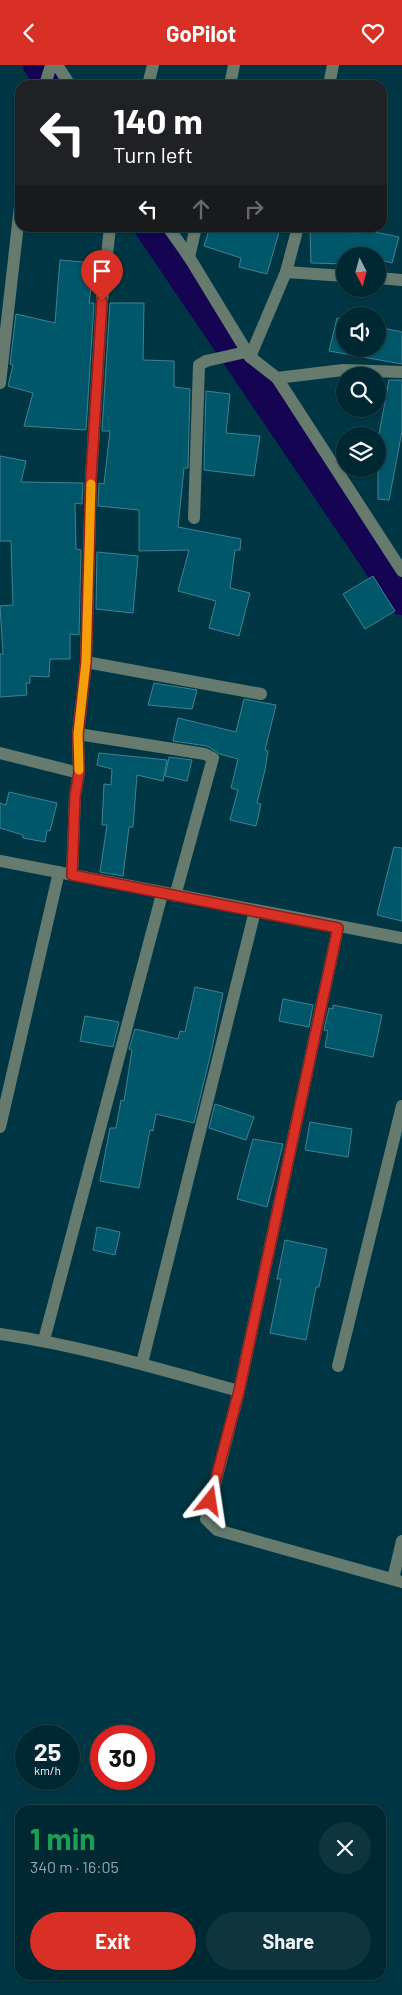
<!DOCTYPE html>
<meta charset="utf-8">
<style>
body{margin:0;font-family:Barlow,sans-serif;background:#0e343e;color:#f1f3f6;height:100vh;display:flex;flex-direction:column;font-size:19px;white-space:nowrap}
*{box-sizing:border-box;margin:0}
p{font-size:16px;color:#95a6ac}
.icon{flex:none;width:28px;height:28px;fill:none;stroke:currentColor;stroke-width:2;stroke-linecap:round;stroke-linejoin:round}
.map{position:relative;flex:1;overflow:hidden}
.side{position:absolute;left:15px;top:1740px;width:371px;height:175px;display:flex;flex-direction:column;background:#002832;border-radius:15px;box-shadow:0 1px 4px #0004,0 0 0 1px #22444d}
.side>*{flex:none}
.top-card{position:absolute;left:15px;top:15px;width:372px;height:152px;border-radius:15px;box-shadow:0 1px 4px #0004,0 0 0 1px #22444d;background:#202124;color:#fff;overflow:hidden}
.needle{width:32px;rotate:174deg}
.buttons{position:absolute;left:336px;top:182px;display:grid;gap:10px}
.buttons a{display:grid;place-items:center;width:50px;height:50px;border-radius:50%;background:#002832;box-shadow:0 1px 4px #0004,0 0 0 1px #22444d;font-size:25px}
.speed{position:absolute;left:15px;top:1660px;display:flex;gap:10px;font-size:25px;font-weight:700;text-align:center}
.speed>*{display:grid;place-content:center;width:65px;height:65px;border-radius:50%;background:#002832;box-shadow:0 1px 4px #0004,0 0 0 1px #22444d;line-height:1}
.speed small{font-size:12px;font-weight:400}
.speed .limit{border:8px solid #d22;background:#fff;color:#111}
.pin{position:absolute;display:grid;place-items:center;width:42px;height:42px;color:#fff;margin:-51px -21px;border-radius:50% 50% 50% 0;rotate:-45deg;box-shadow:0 0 5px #0007}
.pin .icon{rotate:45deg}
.me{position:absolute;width:55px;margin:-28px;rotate:15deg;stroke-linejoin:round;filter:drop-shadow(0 0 4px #0008)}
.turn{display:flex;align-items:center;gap:18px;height:105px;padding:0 15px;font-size:22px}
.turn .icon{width:65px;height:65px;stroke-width:2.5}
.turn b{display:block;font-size:35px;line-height:42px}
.lanes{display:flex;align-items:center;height:48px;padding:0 15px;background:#0003;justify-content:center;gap:25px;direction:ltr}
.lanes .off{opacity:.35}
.round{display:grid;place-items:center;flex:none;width:52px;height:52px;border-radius:26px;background:#0e343e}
.headline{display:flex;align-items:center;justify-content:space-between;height:85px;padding:0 15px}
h1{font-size:30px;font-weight:700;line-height:38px;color:#1e9e55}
.primary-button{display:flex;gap:10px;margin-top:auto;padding:10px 15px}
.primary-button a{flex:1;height:58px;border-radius:30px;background:#d93025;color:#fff;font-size:20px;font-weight:700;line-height:58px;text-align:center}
.primary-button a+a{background:#0e343e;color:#f1f3f6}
header{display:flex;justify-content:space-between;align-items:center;height:65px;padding:0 15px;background:#d93025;color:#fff;font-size:22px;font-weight:700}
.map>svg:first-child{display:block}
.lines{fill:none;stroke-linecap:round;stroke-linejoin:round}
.canal{stroke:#140452;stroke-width:30}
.building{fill:#005769;stroke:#408193}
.minor{stroke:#667b6e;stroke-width:12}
.minor-bridge{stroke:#667b6e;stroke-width:12}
.route-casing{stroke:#8d1f18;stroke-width:12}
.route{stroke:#d93025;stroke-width:9}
.slow{stroke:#f59e0b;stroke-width:9}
</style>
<header><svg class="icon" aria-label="back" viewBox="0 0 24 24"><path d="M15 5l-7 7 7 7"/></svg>GoPilot<svg class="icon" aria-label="heart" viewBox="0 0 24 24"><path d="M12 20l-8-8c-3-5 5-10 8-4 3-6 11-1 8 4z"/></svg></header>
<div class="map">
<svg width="402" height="1930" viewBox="0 0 402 1930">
<rect width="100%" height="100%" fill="#003643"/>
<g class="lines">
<g class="canal">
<path d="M38,0l14,20"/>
<path d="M149,162l253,373"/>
</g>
</g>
<g class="building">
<path d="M210,162h54l15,5 -12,42 -28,-7 2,-9 -37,-12z"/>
<path d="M360,164l39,8 -7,26 -14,-4v-3h-33v8l-34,-1 -1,-32 49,2z"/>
<path d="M60,195l34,3 -5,40h5l-8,127 -62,-4 9,-33 -25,-7 5,-21 -3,-1 6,-50 39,9z"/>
<path d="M110,238h34l-1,57 31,1v26l16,2 -2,79h-4l-6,59 63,12 -1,11h-5l-5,38 20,5 -11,43 -30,-8 7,-27 -38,-10 11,-41 -50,1v-41l-41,-4 1,-23 5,1 6,-53h-8z"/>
<path d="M337,253l8,2v29h33v-22l24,5v32l-73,-13z"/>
<path d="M389,315h13v51l-13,69 -11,-1v-59z"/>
<path d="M206,326l24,3 -4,39 34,3 -6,40 -50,-6z"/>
<path d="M0,391l26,5 -5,21 62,1 -1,21 -7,-1 1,46 5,1 -2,85 -9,-1v25h-20l-1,18 -19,-1v7h-4l1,12 -27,2v-43h3l-3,-48 13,-1 -2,-64h-11z"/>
<path d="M97,487l41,4 -5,57 -37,-4z"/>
<path d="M373,511l22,35 -30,18 -22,-35z"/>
<path d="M154,618l43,7 -5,19 -44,-4z"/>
<path d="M244,634l32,6 -11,45 3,1 -3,19 -8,33 4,1 -5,22 -26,-6 8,-30 -7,-2 7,-29 -18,-5 -13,-8 -34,-5 5,-23 58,14z"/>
<path d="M99,688l68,7 -4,21 -26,-6 -4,52h-4l-6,49 -23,-4 7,-47h-5l2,-41 7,1 1,-16 -15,-4z"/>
<path d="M169,692l23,3 -5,21 -22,-5z"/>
<path d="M9,727l48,11 -7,28 -3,-1 -2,12 -22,-4v-3l-23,-7v-25l6,2z"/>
<path d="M394,782l8,1v73l-25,-6z"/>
<path d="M195,922l28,6 -11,55 -18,75 -38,-9 -3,17 -3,-1 -11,58 -39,-7 10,-53h6l5,-28 3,1 8,-51 -3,-1 6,-20 43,10 2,-8 5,1z"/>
<path d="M283,934l30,6 -4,22 -30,-6z"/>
<path d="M333,940l49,10 -9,42 -48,-10 3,-16 -4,-1 5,-22 4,1z"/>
<path d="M85,951l34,6 -6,25 -33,-6z"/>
<path d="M215,1039l39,13 -8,23 -37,-12z"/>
<path d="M310,1057l42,7 -4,28 -43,-7z"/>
<path d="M253,1074l30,5 -16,63 -30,-8z"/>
<path d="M97,1162l23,5 -5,23 -22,-5z"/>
<path d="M285,1175l42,9 -8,38h-3l-10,53 -36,-7 11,-54h-4z"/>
</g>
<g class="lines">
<g class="minor">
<path d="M57,0l13,20"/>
<path d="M45,20l6,-20"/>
<path d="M148,20l5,-20"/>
<path d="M230,20l4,-20"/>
<path d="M329,20l4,-20"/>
<path d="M168,162l21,30 61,100 27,21 125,193"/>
<path d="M189,192l7,-30"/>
<path d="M286,207l59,4"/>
<path d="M378,213l24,2"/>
<path d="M250,292l36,-85 12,-45"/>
<path d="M277,313l66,-8 59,2"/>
<path d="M0,318l20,-177"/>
<path d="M194,453l5,-153 7,-4"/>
<path d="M86,597l175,32"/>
<path d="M78,669l127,20 8,4 -38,138"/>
<path d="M0,688l79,20"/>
<path d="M0,796l402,77"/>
<path d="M72,810l3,-79 4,-23 -1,-39 8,-72 5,-184 11,-177 8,-74"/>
<path d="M338,863l-99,463 -33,128 11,11 185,52"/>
<path d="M0,1062l59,-255"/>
<path d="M0,1269c82,12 159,35 239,57"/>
<path d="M44,1275l118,-446"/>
<path d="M142,1298l113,-452"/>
<path d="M338,1301l64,-260"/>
<path d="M393,1514l9,-38"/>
</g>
<path class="minor-bridge" d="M206,296l40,-9"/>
</g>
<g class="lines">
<defs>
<path id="route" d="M102,236l-11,177 -5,184 -8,72 1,39 -4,23 -3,79 266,53 -99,463 -29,110"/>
</defs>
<use href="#route" class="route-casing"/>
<use href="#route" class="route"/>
<path class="slow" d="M79,705l-1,-36 8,-72 5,-178"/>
</g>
</svg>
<div class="buttons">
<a><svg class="needle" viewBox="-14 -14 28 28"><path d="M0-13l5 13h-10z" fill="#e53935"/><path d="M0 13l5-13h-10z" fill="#95a6ac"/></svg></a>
<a><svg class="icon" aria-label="sound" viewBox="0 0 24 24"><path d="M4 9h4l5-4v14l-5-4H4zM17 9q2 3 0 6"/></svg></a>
<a><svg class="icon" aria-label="search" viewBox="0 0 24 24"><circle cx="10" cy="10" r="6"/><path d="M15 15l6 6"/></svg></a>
<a><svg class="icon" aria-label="layers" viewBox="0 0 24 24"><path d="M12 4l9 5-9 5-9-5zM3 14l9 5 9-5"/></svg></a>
</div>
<div class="speed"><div>25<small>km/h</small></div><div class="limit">30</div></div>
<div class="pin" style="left:102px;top:236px;background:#d93025"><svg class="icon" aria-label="arrive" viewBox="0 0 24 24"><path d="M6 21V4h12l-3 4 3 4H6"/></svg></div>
<svg class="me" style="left:210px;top:1436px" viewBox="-20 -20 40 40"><path d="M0-17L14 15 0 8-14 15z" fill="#d93025" stroke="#fff" stroke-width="4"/></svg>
<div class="top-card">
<div class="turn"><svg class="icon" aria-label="left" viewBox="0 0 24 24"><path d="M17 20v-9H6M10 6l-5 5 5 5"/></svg><div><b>140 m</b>Turn left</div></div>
<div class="lanes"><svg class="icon" aria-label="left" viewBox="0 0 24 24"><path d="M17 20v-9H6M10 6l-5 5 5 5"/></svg><svg class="icon off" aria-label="ahead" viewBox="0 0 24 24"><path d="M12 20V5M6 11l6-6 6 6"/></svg><svg class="icon off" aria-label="right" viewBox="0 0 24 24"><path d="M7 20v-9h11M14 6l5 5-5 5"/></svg></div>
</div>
<section class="side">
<div class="headline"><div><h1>1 min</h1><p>340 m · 16:05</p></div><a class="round"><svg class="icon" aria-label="close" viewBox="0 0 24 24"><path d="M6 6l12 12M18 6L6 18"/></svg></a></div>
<div class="primary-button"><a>Exit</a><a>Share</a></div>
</section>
</div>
